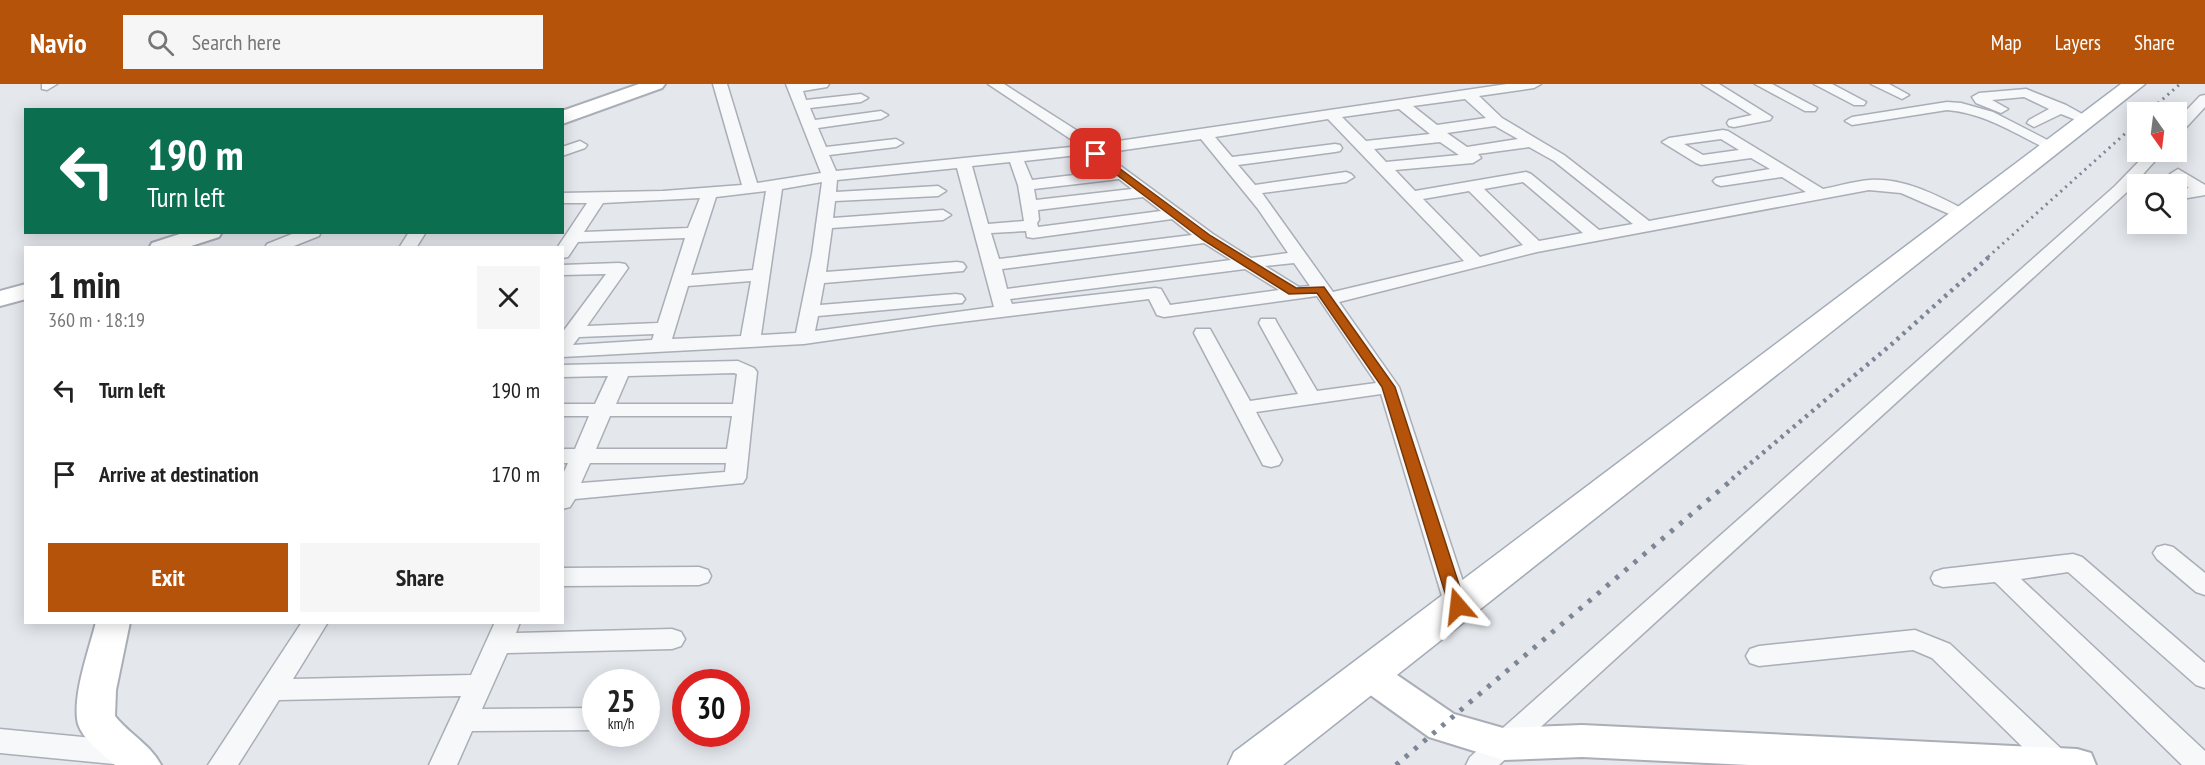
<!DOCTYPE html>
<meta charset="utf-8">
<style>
body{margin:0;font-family:"PT Sans Narrow",sans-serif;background:#f6f6f6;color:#222;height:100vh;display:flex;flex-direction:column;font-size:22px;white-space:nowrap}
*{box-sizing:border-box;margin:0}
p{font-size:20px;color:#767676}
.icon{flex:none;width:33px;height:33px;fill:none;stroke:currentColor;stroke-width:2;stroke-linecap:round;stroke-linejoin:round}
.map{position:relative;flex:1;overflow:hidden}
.sheet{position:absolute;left:24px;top:162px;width:540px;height:378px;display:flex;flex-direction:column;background:#fff;border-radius:0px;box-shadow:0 3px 15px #0003}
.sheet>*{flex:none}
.guide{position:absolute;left:24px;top:24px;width:540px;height:126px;border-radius:0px;box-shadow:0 3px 15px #0003;background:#0b6e4f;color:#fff;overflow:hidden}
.needle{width:39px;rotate:166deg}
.tools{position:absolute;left:2127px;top:18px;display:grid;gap:12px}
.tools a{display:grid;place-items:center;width:60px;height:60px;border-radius:0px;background:#fff;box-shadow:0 3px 15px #0003;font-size:30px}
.speed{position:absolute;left:582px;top:585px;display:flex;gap:12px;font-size:30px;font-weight:700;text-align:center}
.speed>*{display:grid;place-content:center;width:78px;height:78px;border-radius:50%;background:#fff;box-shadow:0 3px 15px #0003;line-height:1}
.speed small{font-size:15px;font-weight:400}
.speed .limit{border:9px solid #d22;background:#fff;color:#111}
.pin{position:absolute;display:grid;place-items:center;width:51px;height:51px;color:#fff;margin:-26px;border-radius:12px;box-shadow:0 3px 9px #0006}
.me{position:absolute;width:66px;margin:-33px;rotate:343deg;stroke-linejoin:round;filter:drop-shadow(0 0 4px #0008)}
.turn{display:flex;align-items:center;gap:21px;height:126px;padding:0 24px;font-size:27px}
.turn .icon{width:78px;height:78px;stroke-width:2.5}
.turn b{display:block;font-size:42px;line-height:51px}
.round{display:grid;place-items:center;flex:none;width:63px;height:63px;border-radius:0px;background:#f6f6f6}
.overview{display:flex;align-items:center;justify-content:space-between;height:102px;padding:0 24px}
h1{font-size:36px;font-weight:800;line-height:45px}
.cta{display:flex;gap:12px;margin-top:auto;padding:12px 24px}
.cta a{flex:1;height:69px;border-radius:0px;background:#b45309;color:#fff;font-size:24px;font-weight:800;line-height:69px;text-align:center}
.cta a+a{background:#f6f6f6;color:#222}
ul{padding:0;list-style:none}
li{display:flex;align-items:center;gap:18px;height:84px;padding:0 24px}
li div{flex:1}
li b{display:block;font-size:22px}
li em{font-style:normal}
header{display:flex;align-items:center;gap:36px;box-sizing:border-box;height:84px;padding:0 30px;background:#b45309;color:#fff}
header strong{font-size:28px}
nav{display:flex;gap:33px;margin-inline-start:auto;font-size:21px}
.search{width:420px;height:54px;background:#f6f6f6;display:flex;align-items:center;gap:15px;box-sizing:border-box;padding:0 21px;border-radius:0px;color:#767676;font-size:22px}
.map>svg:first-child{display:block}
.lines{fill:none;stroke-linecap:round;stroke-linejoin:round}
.street-casing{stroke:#a9aeb7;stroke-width:3}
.secondary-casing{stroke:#a9aeb7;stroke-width:4}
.primary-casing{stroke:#a3abb8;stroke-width:3}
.street{fill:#f7f8fa;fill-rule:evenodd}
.secondary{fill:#fff;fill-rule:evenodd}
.primary{fill:#fff;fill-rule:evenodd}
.rail-far2{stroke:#7d8696;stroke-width:3;stroke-dasharray:2 4.5;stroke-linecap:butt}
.rail-far1{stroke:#7d8696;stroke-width:4.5;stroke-dasharray:3 5;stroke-linecap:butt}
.rail{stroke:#7d8696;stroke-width:5;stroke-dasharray:4 8;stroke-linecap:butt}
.route{fill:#b45309;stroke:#753606;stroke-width:1.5}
</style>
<header>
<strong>Navio</strong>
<div class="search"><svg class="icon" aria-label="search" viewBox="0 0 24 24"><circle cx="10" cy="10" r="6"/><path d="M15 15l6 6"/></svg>Search here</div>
<nav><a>Map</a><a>Layers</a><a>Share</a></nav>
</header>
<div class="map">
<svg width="2205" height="681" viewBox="0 0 2205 681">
<rect width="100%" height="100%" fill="#e4e7ec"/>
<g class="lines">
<defs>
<g id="street">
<path d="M42,0h15l-10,6 -5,-1z"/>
<path d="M713,0h14l30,99 64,-10 -35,-89h43l-2,3 -24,4 3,9 55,-6 7,4 -7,4 -51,6 5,12 66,-9 7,4 -7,4 -63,9 8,19 70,-8 7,4 -7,4 -67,8 7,16 245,-25 -93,-62h16l94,60 409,-60h34l-7,4 -55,8 23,22 62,37 85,66 157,-29 -24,-15 -61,9 -5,-2 -3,-3 3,-3 54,-9 -19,-11 -50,7 -5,-2 -34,-21 7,-4 54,-8 5,1 95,58c16,-3 32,-8 47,-9 36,-2 68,16 99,32l2,3 -8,5 -62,-27 -32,-3 -332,62 -198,50 60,85 72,219 -4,7 -9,2 -9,-2 -4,-7 -64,-212 -125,18 26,48 -3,5 -8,2 -8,-2 -69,-132 2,-4h14l40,72 48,-7 -39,-71 2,-4h14l2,4 40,68 59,-8 -59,-87 -153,21 -7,-2 -8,-16 -213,26 -132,19 -242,13v-24l44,-59 -44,1v-10l57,-2 6,1 3,4 -41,58 71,-3 27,-85 -107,4 -10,15 -6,1v-10h-5l30,-45h-25v-10l101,-2 79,-6zM1465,15l21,19 -49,7 -24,-19zM1399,25l31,25 -64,7 -24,-24zM1328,35l136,142 -131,31 -71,-99 84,-11 8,-5 -3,-3 -5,-2 -91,13 -17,-20 97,-13 5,-1 2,-3 -2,-3 -5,-1 -103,13 -17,-20zM1495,42l23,13 -51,8 -20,-14zM1201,55l57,70 30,44 -37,5 -38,-24 -110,-81zM1721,55l18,11 -36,5 -19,-11zM1440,58l19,13 -73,7 -12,-13zM1529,63l25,14 79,63 -34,6 -68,-56 -5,-2 -111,19 -20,-21 78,-7 8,-5 -3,-4zM1087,70l21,17 -76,9 -8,-19zM1010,78l8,23 6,36 -36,3 -16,-58zM957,84l37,139 -179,24 3,-15 144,-13 3,-4 -3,-4 -6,-1 -136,11 4,-22 139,-12 3,-4 -3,-4 -6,-1 -131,10 6,-44 111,-8 8,-5 -8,-5 -110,8 2,-17 103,-5 8,-5 -8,-5 -102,6 1,-12zM1119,95l13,10 -96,11 -2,-11zM822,98l-10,72 -16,79 -35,2 21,-146zM1523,98l60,51 -44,8 -55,-52zM766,107l-13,79 -62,5 25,-78zM1469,107l54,54 -43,12 -57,-58zM1143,113l18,14 -123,16 -1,-4 2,-3 -1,-10zM700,114l-12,30 -104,4 19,-29zM1172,135l20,16 -193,24 -8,-26 35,-2 1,6 6,1zM1204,159l27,17 -224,29 -5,-20zM1294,179l16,23 -11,1 -34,-21zM1245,185l34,21 -109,15 -9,-16 -6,-1 -143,16 -2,-5zM751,197l-10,55 -69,3 16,-53zM654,250l-2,6 -79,5 6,-8z"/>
<path d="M1702,0h17l53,33 -2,3 -36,7 -5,-1 -2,-3 2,-3 23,-5z"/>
<path d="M1755,0h17l45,24 -2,3h-10z"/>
<path d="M1814,0h18l34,18 -2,3h-10z"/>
<path d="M1871,0h18l20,11 -7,4z"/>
<path d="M2026,5l40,16 27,15 -7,4 -25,-10 -27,13 -7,-4 2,-3 20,-11 -25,-12 -32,3 16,9 -7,4 -25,-10 -4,-6 7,-4z"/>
<path d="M2205,11v12l-24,26 -5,1v-13l24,-25z"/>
<path d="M1947,18l14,1 32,9 66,34 -7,4 -5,-1c-33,-16 -63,-36 -100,-39l-95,15 -7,-4 7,-4z"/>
<path d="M580,57l7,4 -2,3 -23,8v-9z"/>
<path d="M2148,68h15l-36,40 -628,573h-33l4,-8 645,-571z"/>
<path d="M2178,85l27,16v10l-29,5v-10l13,-2 -19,-14z"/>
<path d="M297,148h24l-2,4 -30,12h-24l2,-4z"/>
<path d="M409,148h17l-10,16h-17z"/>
<path d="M738,277l16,7 3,4 -11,106 -3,5 -168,16 -5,8 -8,2v-33l6,-13h-6v-14h13l14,-33h-27v-12h33l13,-28 -46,1v-12zM734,289l3,1 -4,30h-117l12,-28zM610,332h122l-5,33h-131zM590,379h136l-1,9 -144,11z"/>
<path d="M2165,461l8,2 32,26v22l-9,-3 -39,-33 -4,-6 4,-6z"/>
<path d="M2073,470l9,3 123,106v25l-9,-3 -128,-113 -47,7 184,172v14h-23l-187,-183 -52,5 -9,-3 -3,-6 3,-6 9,-3z"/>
<path d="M699,483l9,3 3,6 -3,6 -9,3 -137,1v-18z"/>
<path d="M302,538h26l-35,57 178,-4 24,-53h25l-4,11 156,-4 9,3 4,7 -4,7 -9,3 -165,4 -25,56 114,-1v22l-124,1 -15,34h-28l32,-69 -182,4 -41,65h-30z"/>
<path d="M1915,546l35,14 119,112 4,9h-32l-109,-107 -19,-8 -154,16 -9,-3 -4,-7 4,-7 9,-3z"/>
<path d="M0,645l124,12 10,4 4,8 -4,8 -10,4 -124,-12z"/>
</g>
<g id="secondary">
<path d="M639,0h26l-3,4 -100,36v-13z"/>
<path d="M186,148h36l-3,5 -34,11h-36l3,-5z"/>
<path d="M26,200v15l-26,7v-15z"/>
<path d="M96,538h34l-14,68 -1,26c14,18 36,29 46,49h-46c-13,-11 -36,-28 -38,-46 -3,-29 12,-69 19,-97z"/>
<path d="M1368,576l13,4 73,50 49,14 79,-3 495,24 14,4 5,12h-347l-167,-8 -79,3 -74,-23 -74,-53 -5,-10 5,-10z"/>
</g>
<path id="primary" d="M2121,0h24l-862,681h-55l6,-13z"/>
</defs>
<use href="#street" class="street-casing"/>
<use href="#secondary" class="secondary-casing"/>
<use href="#primary" class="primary-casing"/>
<use href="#street" class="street"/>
<use href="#secondary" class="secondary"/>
<use href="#primary" class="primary"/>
<g class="rail-far2">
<path d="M2148,28l32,-28"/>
<path d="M1988,173l150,-135"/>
</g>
<path class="rail-far1" d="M1732,395l161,-136 97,-87"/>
<path class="rail" d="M1396,681l338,-287"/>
</g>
<path class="route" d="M1096,67l115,85 85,52 28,-1 71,100 71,219 -3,4h-11l-3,-4 -67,-219 -65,-94 -28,1 -86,-54 -111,-84 -1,-2z"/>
</svg>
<div class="tools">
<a><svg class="needle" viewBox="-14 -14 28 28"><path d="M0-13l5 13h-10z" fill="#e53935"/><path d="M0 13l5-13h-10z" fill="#767676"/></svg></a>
<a><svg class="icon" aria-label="search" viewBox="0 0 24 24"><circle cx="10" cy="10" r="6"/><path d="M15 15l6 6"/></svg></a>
</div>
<div class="speed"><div>25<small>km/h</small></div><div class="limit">30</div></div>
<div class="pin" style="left:1096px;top:70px;background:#d93025"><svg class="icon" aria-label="arrive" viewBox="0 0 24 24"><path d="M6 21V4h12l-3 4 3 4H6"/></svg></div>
<svg class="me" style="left:1458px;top:522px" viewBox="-20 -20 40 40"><path d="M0-17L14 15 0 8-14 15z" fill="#b45309" stroke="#fff" stroke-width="4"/></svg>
<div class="guide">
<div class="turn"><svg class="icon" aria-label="left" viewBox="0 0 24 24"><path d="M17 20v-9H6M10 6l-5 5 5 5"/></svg><div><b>190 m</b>Turn left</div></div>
</div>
<section class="sheet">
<div class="overview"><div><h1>1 min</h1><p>360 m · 18:19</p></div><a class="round"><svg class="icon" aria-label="close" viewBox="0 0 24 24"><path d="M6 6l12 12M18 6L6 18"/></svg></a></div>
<ul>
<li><svg class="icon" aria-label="left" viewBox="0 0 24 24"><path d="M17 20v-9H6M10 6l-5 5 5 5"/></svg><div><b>Turn left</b></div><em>190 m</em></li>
<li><svg class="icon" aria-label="arrive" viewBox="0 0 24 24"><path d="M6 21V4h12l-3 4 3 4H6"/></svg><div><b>Arrive at destination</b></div><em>170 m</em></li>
</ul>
<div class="cta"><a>Exit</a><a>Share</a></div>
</section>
</div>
